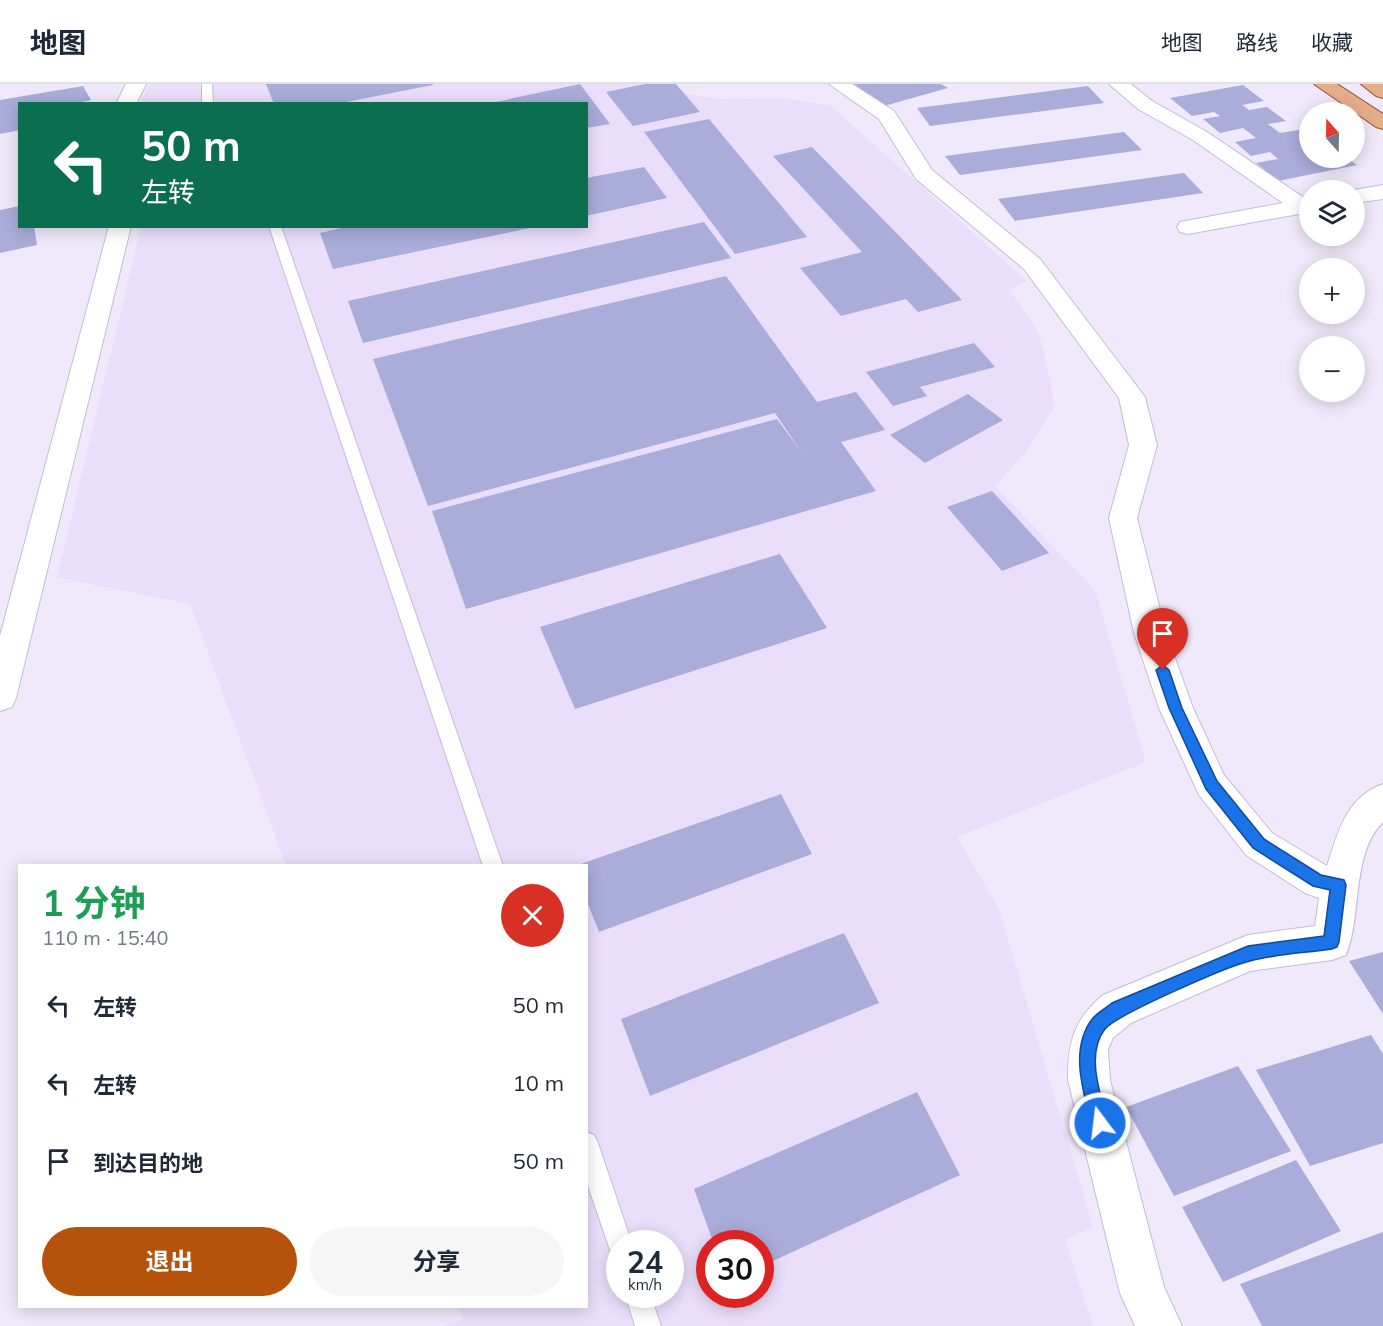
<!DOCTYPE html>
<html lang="zh">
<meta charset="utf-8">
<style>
body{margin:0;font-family:Mulish,"Noto Sans SC",sans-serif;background:#f6f6f7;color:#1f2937;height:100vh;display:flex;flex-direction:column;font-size:22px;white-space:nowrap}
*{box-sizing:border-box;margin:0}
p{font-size:20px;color:#747a83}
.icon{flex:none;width:33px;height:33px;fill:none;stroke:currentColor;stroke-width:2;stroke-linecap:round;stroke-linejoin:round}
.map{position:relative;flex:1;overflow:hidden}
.drawer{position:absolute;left:18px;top:780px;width:570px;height:444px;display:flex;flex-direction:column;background:#fff;border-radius:0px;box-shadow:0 3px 15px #0003}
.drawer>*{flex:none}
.hud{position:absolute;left:18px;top:18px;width:570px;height:126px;border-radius:0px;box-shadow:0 3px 15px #0003;background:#0b6e4f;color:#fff;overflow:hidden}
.needle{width:39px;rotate:340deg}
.controls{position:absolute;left:1299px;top:18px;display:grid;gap:12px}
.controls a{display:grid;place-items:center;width:66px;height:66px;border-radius:50%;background:#fff;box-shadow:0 3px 15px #0003;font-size:30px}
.speed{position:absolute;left:606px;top:1146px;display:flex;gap:12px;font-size:30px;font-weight:700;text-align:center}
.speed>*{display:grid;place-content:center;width:78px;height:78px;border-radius:50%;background:#fff;box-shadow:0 3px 15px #0003;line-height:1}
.speed small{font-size:15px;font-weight:400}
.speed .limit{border:9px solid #d22;background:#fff;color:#111}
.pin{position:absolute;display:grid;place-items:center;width:51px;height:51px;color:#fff;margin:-62px -26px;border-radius:50% 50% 50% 0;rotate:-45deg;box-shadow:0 0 6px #0007}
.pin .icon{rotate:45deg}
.me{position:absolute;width:66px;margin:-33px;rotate:345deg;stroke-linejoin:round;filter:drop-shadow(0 0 4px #0008)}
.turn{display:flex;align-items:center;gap:21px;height:126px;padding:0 24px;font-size:27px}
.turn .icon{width:78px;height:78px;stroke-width:2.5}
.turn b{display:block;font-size:42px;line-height:51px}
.round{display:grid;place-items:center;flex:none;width:63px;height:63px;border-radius:32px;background:#f6f6f7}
.head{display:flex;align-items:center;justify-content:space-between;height:102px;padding:0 24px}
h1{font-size:36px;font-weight:700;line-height:45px;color:#1e9e55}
.cta{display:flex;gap:12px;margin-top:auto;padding:12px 24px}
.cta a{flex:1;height:69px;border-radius:36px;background:#b45309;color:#fff;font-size:24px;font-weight:700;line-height:69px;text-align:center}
.cta a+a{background:#f6f6f7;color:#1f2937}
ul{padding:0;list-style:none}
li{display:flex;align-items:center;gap:18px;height:78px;padding:0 24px}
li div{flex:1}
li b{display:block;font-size:22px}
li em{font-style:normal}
header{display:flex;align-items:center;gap:36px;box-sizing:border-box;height:84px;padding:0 30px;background:#fff;border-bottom:2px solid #e0e1e3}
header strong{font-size:28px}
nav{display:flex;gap:33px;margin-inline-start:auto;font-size:21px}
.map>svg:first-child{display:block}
.built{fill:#eadefb;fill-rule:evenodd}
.building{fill:#aaacda}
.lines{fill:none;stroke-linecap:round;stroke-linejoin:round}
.service-casing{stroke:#c6bad7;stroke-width:2}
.minor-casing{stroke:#c6bad7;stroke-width:2}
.primary-casing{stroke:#92552f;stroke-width:2}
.service{fill:#fff;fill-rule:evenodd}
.minor{fill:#fff;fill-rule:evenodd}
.primary{fill:#e5ae88;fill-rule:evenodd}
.route{fill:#1a73e8;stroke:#114b97;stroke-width:1.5}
</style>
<header>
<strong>地图</strong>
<nav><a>地图</a><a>路线</a><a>收藏</a></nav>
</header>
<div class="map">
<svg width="1383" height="1242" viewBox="0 0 1383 1242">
<rect width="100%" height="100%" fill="#f0e9fb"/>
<path class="built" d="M149,0h526l-2,7 45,8 61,-1 51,7 197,176 -18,9 23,31 11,25 12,60 -29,46 -31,34 100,104 51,172 -189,75 42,72 94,318 -28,13 28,86h-651l21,-6 -5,-13 128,-1v-440l-300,-1 -96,-261 -133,-27 84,-350 445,-1v-122l-446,-1zM620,1160h50v50h-50zM710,1160h50v50h-50z"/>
<g class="building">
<path d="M266,0h167v1l-97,19h-62z"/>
<path d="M580,0l30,40 -24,4v-24h-100z"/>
<path d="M645,0h31l24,28 -67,14 -27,-34z"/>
<path d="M854,0h87l7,4 -64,18z"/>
<path d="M1243,1l21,16 -22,4 7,5 18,-3 19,14 -18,3 12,9 19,-3 11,7v7l-9,2 9,6v6h37l10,7 -79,16 -22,-18 22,-4 -8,-7 -19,4 -16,-14 21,-4 -13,-10 -23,5 -17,-14 17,-3 -6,-4 -22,4 -22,-18z"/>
<path d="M83,2l8,14 -19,4h-52v26l-20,4v-34z"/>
<path d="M1088,2l16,17 -174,23 -13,-18z"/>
<path d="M709,35l98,118 -72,17 -91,-122z"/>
<path d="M1124,48l18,18 -182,25 -15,-19z"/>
<path d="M812,63l150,153 -44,12 -12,-13 -65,17 -41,-48 62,-16 -89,-96z"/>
<path d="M644,83l23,31 -81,18v-38z"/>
<path d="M1184,89l19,20 -188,28 -17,-22z"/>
<path d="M20,122v20h14l3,19 -37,8v-43z"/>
<path d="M704,138l27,36 -368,85 -15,-42z"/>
<path d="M350,142h180v2l-197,41 -13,-36z"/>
<path d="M726,192l91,126 39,-10 29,38 -44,12 35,49 -410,118 -34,-98 345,-92 25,34 -27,-40 -347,93 -55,-147z"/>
<path d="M974,259l21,24 -75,20 7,9 -34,10 -27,-34z"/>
<path d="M968,310l35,26 -78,43 -35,-28z"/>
<path d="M992,407l57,62 -47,18 -55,-64z"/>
<path d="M780,470l47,74 -252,81 -35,-82z"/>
<path d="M781,710l31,60 -213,78 -13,-33v-33l-8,-1z"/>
<path d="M844,849l35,70 -229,93 -29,-77z"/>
<path d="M1383,868v62l-34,-53z"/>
<path d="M1371,951l12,19v89l-73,23 -54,-96z"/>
<path d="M1238,982l53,85 -117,45 -48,-89z"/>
<path d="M917,1008l43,83 -200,92v-23h-46l-20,-55z"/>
<path d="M1296,1076l45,71 -118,51 -41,-75z"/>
<path d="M1383,1148v94h-121l-22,-42z"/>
</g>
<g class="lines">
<defs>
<g id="service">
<path d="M202,0h10l1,20h-11z"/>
<path d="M269,142h12l222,640h-20z"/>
<path d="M586,1048l8,3 4,8 34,101h-12v12l-9,-3 -25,-73z"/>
<path d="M625,1210h25l11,32h-26z"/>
</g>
<g id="minor">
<path d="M126,0h20l-10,20h-20z"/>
<path d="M829,0h23l42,27 38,59 108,89 105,138 12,48 -20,73 29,115 27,75 31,67 48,58 55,33c11,-34 19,-69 56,-82v38c-32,31 -21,95 -37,133l-14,5 -82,11 -119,52 -18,15 -5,11 2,31 54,207 18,39h-47l-15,-33 -52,-213c0,-37 5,-60 35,-85l145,-60 67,-9 4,-28 -14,-5 -59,-38 -47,-60 -40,-87 -25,-75 -25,-115 20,-73 -10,-47 -95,-129 -108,-90 -37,-60z"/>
<path d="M1109,0h22l21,17 55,31 99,67 4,-1v14l-122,22 -8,-2 -3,-5 3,-5 103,-19 -90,-63 -55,-31z"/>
<path d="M1383,101v14l-29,4v-13z"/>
<path d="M109,142h22l-115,472 -4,9 -12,4v-75z"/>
</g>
<g id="primary">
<path d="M1314,0h23l46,30v15l-7,-2z"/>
<path d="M1361,0h22v14l-7,-2z"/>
</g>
</defs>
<use href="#service" class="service-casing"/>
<use href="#minor" class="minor-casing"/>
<use href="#primary" class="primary-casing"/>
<use href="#service" class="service"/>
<use href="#minor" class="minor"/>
<use href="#primary" class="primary"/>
</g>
<path class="route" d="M1163,581l6,5 13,38 35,73 47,58 57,36 23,5 2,5 -7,57 -2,5 -5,2c-27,4 -56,5 -82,12 -22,5 -134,54 -145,68 -20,25 -4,67 3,94l-2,6 -6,2 -7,-2 -2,-6c-8,-33 -22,-75 2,-105 5,-6 13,-10 19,-15l136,-57 76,-10 6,-46 -17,-4 -60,-38 -47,-59 -37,-81 -13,-38z"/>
</svg>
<div class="controls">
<a><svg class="needle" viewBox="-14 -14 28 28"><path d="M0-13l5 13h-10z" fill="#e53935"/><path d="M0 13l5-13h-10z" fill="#747a83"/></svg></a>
<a><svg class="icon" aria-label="layers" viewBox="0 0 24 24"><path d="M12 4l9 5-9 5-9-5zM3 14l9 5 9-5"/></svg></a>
<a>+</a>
<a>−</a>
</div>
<div class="speed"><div>24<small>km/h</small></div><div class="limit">30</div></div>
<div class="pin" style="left:1163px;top:586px;background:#d93025"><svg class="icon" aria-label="arrive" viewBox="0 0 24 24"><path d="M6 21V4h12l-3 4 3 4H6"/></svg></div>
<svg class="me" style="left:1100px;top:1039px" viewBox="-20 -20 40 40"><circle r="17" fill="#1a73e8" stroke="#fff" stroke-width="3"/><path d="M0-11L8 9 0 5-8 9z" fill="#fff"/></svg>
<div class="hud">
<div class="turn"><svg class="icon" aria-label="left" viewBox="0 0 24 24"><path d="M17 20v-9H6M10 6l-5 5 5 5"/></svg><div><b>50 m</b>左转</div></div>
</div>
<section class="drawer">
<div class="head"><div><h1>1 分钟</h1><p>110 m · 15:40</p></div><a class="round" style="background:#d93025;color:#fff"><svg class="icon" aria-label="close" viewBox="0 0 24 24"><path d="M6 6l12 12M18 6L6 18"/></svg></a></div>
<ul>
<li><svg class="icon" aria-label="left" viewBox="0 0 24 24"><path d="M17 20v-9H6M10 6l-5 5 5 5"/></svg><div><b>左转</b></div><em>50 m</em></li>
<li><svg class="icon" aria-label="left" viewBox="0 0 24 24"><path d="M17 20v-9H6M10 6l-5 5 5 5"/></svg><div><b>左转</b></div><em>10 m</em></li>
<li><svg class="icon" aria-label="arrive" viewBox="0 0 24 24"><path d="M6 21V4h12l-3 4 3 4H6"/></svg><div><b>到达目的地</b></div><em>50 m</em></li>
</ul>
<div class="cta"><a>退出</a><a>分享</a></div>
</section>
</div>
